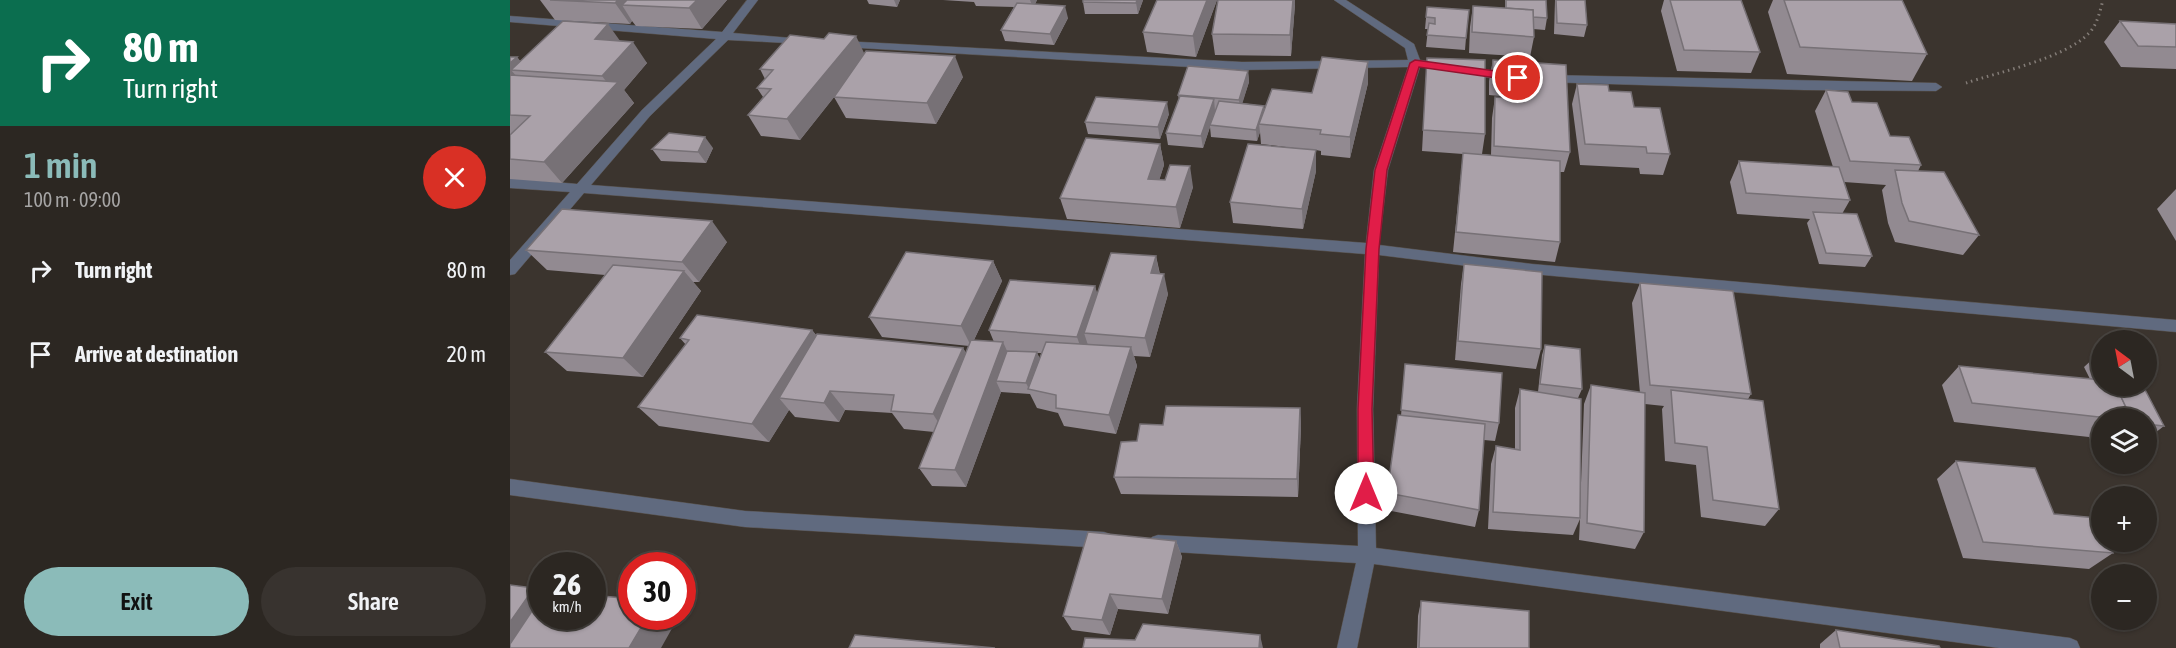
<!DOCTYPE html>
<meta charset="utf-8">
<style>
body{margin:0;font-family:"Asap Condensed",sans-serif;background:#38332f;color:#f1f3f6;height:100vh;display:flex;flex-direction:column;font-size:22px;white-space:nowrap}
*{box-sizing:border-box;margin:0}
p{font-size:20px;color:#a6a5a5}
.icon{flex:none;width:33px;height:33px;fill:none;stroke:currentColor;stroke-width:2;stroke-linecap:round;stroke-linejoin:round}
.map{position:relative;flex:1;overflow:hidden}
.details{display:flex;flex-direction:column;background:#2c2722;width:510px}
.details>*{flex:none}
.top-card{background:#0b6e4f;color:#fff;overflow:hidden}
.needle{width:39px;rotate:328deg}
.tools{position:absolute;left:1581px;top:330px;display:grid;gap:12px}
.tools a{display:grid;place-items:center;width:66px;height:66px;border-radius:50%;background:#2c2722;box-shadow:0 2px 4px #0004,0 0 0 2px #484440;font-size:30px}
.speed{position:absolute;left:18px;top:552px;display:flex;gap:12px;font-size:30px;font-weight:700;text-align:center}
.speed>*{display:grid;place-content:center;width:78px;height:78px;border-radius:50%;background:#2c2722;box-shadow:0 2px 4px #0004,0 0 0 2px #484440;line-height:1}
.speed small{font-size:15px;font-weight:400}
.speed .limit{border:9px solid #d22;background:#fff;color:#111}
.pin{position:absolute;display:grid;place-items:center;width:51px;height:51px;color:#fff;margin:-26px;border:3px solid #fff;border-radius:50%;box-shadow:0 2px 6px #0007}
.me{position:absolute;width:66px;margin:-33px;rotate:0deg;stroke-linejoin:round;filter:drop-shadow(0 0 4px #0008)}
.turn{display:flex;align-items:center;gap:21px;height:126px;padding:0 24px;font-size:27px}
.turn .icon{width:78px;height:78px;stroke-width:2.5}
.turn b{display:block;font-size:42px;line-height:51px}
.round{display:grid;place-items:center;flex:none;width:63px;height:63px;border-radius:32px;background:#38332f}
.summary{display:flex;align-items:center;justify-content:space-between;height:102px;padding:0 24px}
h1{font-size:36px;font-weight:600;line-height:45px;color:#8bbbb9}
.button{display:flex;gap:12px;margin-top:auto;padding:12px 24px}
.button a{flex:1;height:69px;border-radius:36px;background:#8bbbb9;color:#111;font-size:24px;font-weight:600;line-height:69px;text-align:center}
.button a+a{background:#38332f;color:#f1f3f6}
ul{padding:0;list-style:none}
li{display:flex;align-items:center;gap:18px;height:84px;padding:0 24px}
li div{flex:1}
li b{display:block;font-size:22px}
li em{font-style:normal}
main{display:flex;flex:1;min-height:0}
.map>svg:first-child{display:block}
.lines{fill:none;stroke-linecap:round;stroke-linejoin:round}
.minor-casing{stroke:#58514b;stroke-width:1}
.path{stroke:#837c77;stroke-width:3;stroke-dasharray:1.5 4;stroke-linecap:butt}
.minor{fill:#606a7f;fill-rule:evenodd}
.wall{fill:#928a91;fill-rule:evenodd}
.shaded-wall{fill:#777176}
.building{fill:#aaa1a9;stroke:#777176;stroke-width:1.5}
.route{fill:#e11d48;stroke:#92132f;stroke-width:1.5}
</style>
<main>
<section class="details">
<div class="top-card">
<div class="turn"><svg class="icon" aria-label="right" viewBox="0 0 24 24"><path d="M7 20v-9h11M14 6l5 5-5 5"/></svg><div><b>80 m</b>Turn right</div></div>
</div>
<div class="summary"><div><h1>1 min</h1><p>100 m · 09:00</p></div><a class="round" style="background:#d93025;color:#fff"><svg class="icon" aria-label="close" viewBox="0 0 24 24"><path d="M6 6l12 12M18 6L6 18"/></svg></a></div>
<ul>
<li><svg class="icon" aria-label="right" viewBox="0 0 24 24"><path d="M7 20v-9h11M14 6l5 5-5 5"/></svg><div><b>Turn right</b></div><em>80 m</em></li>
<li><svg class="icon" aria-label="arrive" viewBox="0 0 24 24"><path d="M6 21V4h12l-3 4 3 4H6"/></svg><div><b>Arrive at destination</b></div><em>20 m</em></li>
</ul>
<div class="button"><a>Exit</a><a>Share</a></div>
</section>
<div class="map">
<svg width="1666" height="648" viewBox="0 0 1666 648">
<rect width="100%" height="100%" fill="#3b342e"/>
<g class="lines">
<defs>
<g id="minor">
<path d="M237,0h11l-25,33 70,6 6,3 -2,2 -79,-4 -78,76 -59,69 775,58 8,-73 34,-103 -166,3 -400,-23 -6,-3 6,-3 400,21 166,-2 -3,-12 -71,-48h12l68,44 6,16 90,13 6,4 -6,4 -90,-14 -32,103 -9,75 153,19 644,56v12l-644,-58 -153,-19 -6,154 3,139 694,90 7,3 3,7h-81l-625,-84 -17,84h-20l19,-85 -198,-12 -6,-2 -3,-6 3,-6 6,-2 200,11 -1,-137 8,-155 -781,-61 -69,81 -5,1v-15l60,-68 -60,-4v-10l67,6 65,-74 74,-71 -206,-17v-6l212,16z"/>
<path d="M1038,75l388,8 6,4 -6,4 -132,-1 -260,-8v-6z"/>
<path d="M0,479l235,32 359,21 6,2 3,6 -3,6 -6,2 -359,-21 -235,-32z"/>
</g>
</defs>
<use href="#minor" class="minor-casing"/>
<path class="path" d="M1456,83c33,-11 99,-25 122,-49 9,-8 12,-23 15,-34"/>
<use href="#minor" class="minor"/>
</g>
<g class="wall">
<path d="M30,0h187l-25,29 -66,-3 -4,-5 -2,3 -75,-4z"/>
<path d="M357,0h33l-3,7 -28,-3z"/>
<path d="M433,0h94l-2,4 33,14 -14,27 -49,-4 -4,-11 13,-23 -38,-1 -2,-4z"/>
<path d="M633,0l-5,14h-53l-2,-12z"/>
<path d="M707,0l-21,57 -49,-5 -4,-20z"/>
<path d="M995,0h41l1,18 -2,12 -12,-1 1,8 -4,20 -61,-4 1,-26 3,-21 32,2z"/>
<path d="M1045,0h30l2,25 -3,12 -30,-3z"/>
<path d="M1154,0h77l19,52 -9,21 -74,-2 -16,-60z"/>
<path d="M1263,0h129l25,54 -15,27 -125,-7 -19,-62z"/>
<path d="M785,4l-4,52 -76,-1 -3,-21z"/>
<path d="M917,7l39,31 -1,12 -39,-3 2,-18h-3z"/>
<path d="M1610,21l56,3v45l-55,-2 -17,-25z"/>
<path d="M110,41l27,22 -23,27 10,13 -72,80 -52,-4v-44l1,-1h-1v-77h7l3,4z"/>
<path d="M355,53l98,24 -27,47 -90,-6 -12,-21 4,-5 -38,48 -39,-4 -13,-21 15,-18 -6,-9 8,-9 -5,-10z"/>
<path d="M917,58l58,76 -3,20 9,1 1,-37 3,-21 15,1v-1l-21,-2v-14l4,-21 73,5 4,87 -6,20h-4v70l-5,20 -102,-10 10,-98 -41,-3z"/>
<path d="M738,71l1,11 -7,21 22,3v3l48,-16 56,-10 -18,75 -29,-3v-4l-5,-1v21l-13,58 -70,-6 -3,-21 64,-54 -33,-4 -1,-12 -3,9 -46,-4 -1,-10 -7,21 -35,-3 -2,-12 13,-34 -1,-4z"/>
<path d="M1067,84l32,7 61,63 -7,21 -23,-1 -1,-6 -59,-3 -8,-61z"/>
<path d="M1316,90l26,12 38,34 31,29 -3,6 61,64 -16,20 -68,-13 -7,-19 -6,-33 4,-5 -42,-3 6,18 -8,14 30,42 -7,11 -46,-3 -12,-41 3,-4 -73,-5 -7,-32 9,-21 94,6 -18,-56z"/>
<path d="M659,114l-9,25 -72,-5 -3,-12z"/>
<path d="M650,144l4,21 -5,15 34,7 -13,41 -113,-9 -7,-21z"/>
<path d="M203,148l-7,15 -45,-2 -9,-12z"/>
<path d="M1666,189v52l-19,-32z"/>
<path d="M217,242l-28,40h-6l8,9 -58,86 -76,-6 -22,-19 60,-77 -58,-5 -21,-20z"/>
<path d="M646,256l4,18 8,20 -18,63 -16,-1 3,10 -21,68 -52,-8 -6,-13 -21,-5 -7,-14 -29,-2 -35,95 -34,-1 -13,-18 15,-36 -30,-3 -12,-16 -47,-3 -6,12 -44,-5 -6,-7 -20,32 -110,-16 -21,-19 48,-62 -6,-7 132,-8 4,5 147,13 3,5 3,-7 -87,-9 -13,-20 124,-56 9,20 -28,59 20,2 -5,-12 106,-44 2,8zM527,353h5l-2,6z"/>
<path d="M954,264l77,85 -5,20 -81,-9 6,-76z"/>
<path d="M1130,283l111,111 -3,5 31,110 -14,17 -64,-9 -5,-52 -31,-4 -3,-52 2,-3 -19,-2 -1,128 -9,17 -56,-9 1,-21 -7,16 -85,-6 3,-65 5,-18 19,3v-41l5,-19 18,3 4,-37 3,-10 37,44 -4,9 2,111 4,-105 7,-19 49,8 -8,-90z"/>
<path d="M1586,356l6,1v29l62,40 -13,10 -5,-1v-17h-44v30l-9,-1 -4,-10 -135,-15 -12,-37 17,-19 131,13 -6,-12z"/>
<path d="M895,364l94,59 -4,18 -11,-1 -5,70 -4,17 -89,-17 1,-17 14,-77z"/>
<path d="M790,408l1,18 -3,71 -177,-3 -7,-17 23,-36 26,-16z"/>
<path d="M1446,461l98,53 59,39 -24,16 -126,-11 -26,-79z"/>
<path d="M666,541l6,16 -14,57 -50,-5 -8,26 -38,-5 -9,-14z"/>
<path d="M911,601l108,47h-112l1,-32z"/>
<path d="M1326,630l104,18h-120v-4z"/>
</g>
<g class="shaded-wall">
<path d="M91,0h25l4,5h-8l10,16 -2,3 -15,-21z"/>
<path d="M187,0h30l-25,29 -13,-21z"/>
<path d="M384,0h6l-3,7z"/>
<path d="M520,0h7l-4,8z"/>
<path d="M627,0h6l-5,14 -2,-11z"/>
<path d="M697,0h10l-21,57 -3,-21z"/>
<path d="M783,0h2v4l-4,52 -1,-21z"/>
<path d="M555,6l3,12 -14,27 -4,-11z"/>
<path d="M98,24l15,21 -28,-6z"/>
<path d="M346,36l10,21 -66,83 -13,-21z"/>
<path d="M123,42l14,21 -23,27 10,13 -72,80 -18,-21 68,-73 -10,-13z"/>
<path d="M445,56l8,21 -27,47 -9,-21z"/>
<path d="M7,57l11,14 -17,-1 14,16 -15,15v-38z"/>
<path d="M858,62v21l-18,75v-21z"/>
<path d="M738,71l1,11 -9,29 -1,-11z"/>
<path d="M704,99l1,12 -5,14v2l-7,21 -2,-12z"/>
<path d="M657,102l2,12 -9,25 -2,-12z"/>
<path d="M754,106l1,11 -6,7 1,8 -3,9 -1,-11z"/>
<path d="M195,137l8,11 -7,15 -8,-11z"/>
<path d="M650,144l4,21 -11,35 -5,-21z"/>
<path d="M806,150v21l-13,58 -1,-20z"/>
<path d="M680,166l3,21 -13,41 -4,-21z"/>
<path d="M202,221l15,21 -28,40 -17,-20z"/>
<path d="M646,256l4,21 -9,-4z"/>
<path d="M483,261l9,20 -31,65 -10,-20z"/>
<path d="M174,271l17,20 -58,86 -20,-19z"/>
<path d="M654,274l4,20 -18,63 -5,-19z"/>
<path d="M585,286l6,20 -17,27 4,12 -4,12 -7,-20z"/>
<path d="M302,330l15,19 -48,49 10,12 -20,32 -17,-18z"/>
<path d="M493,342l9,20 -16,19 5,11 -35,95 -11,-17z"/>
<path d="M621,347l6,19 -21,68 -7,-19z"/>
<path d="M453,348l11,20 -29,65 -12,-19z"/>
<path d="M527,352l4,11 -12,26 -3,-6z"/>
<path d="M320,391l15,19 -6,12 -15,-19z"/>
<path d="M790,408l1,18 -3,71 -1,-18z"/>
<path d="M666,541l6,16 -14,57 -6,-15z"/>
<path d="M24,588l8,5v23l-32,32v-26z"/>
<path d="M600,594l8,15 -8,26 -8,-15z"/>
<path d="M138,616h31l-18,32h-32z"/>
<path d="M750,635l3,13h-4z"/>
</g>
<g class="building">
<path d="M40,0h68l-3,3z"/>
<path d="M117,0h70l-8,8 -67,-3z"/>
<path d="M573,0h54l-1,3 -53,-1z"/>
<path d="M647,0h50l-14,36 -50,-4z"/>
<path d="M708,0h75l-3,35 -78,-1z"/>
<path d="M996,0h40l1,18 -14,-1v-7l-27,-2z"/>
<path d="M1046,0h29l2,25 -30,-2z"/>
<path d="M1160,0h71l19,52 -76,-2z"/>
<path d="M1274,0h118l25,54 -127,-7z"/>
<path d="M507,3l48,3 -15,28 -49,-4z"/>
<path d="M963,6l60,4 1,27 -62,-5z"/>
<path d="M917,7l42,3 -3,28 -39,-3 2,-12 6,1v-6l-9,-1z"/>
<path d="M53,21l45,3 -13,15 38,3 -31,34 -91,-6z"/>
<path d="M1610,21l56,3v23l-38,-1z"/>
<path d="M319,33l27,3 -69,83 -39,-4 23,-26 -14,-1 16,-18 -13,-1 30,-34 34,4z"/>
<path d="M356,51l89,5 -28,47 -93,-6z"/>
<path d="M0,57h7l-7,6z"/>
<path d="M812,57l46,5 -18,75 -30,-3 1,-4 -62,-6 13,-35 40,4z"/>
<path d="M917,58l58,2v74l-62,-4z"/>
<path d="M983,60l73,5 4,87 -76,-6 1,-49 19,1v-22l-22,-2z"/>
<path d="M678,66l60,5 -9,29 -61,-5z"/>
<path d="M0,75l108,7 -74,80 -34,-3v-24l20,-19 -20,-1z"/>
<path d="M1067,84l31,1 1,6 22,1 3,15 26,1 10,46 -23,-1 -1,-6 -61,-3z"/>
<path d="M1316,90l22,2 4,10 25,1 13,33 19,1 12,28 -71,-4z"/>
<path d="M670,96l34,3 -13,37 -35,-3z"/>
<path d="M586,97l71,5 -9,25 -73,-5z"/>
<path d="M709,101l45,5 -8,24 -46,-5z"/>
<path d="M159,133l36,4 -7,15 -46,-3z"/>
<path d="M576,138l74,6 -12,35 17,1 5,-15 20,1 -14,41 -116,-9z"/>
<path d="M738,144l68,6 -14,59 -72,-7z"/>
<path d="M953,153l97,8v81l-104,-10z"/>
<path d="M1229,161l100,6 11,33 -104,-7z"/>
<path d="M1385,170l49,2 35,63 -70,-14 -7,-18z"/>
<path d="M52,209l150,12 -30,41 -156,-12z"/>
<path d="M1303,212l44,2 15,42 -46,-3z"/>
<path d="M396,252l87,9 -32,65 -92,-9z"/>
<path d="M601,253l45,3 -5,17 13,1 -19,64 -61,-5z"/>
<path d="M954,264l78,8 -1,77 -83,-8z"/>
<path d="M103,265l71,6 -61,87 -78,-6z"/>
<path d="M500,280l85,6 -18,51 -88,-7z"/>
<path d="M1130,283l93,8 18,103 -101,-9z"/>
<path d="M187,315l115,15 -60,94 -114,-17 51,-67 -9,-2z"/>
<path d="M307,334l146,14 -30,66 -42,-3 3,-16 -64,-4 -6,12 -45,-5z"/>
<path d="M461,340l32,2 -48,128 -36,-2z"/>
<path d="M536,342l85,5 -22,68 -53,-7v-13l-28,-6z"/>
<path d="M1035,345l35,4 2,40 -42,-5z"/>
<path d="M497,351l30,1 -11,31 -30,-2z"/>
<path d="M1586,356l6,1v11z"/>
<path d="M895,364l97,9 -3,50 -98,-13z"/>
<path d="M1449,366l143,14v6h14l15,32h-23l-136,-15z"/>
<path d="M1081,385l54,8 -1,139 -57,-9z"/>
<path d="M1606,386h27l21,40 -18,-2v-6h-15z"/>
<path d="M1010,389l61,10 -1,119 -87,-6 3,-66 24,4z"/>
<path d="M1161,390l92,11 16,108 -66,-9 -6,-53 -32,-4z"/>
<path d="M656,406l134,2 -3,71 -183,-2 7,-35 16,-1 3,-17 23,1z"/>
<path d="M888,415l87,9 -6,86 -92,-17z"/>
<path d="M1446,461l79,7 19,46 43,4 5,9v15h6l5,11 -130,-11z"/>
<path d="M578,532l88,9 -14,58 -52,-5 -8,26 -39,-4z"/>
<path d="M0,585l24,3 -24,34z"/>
<path d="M82,595l40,4v17h16l-19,32h-119v-4l32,-48v20h50z"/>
<path d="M911,601l108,10v37h-110z"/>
<path d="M633,624l117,11 -1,13h-176l2,-10 50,2z"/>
<path d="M1326,630l103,16 1,2h-100z"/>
<path d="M345,635l140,13h-146z"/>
</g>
<path class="route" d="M905,60l103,14 6,4 -6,3 -99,-14 -32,103 -8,79 -7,160 2,84 -3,5 -5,2 -6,-2 -2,-5v-84l8,-160 9,-79 35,-107z"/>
</svg>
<div class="tools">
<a><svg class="needle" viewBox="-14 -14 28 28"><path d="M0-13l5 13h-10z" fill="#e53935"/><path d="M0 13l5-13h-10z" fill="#a6a5a5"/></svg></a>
<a><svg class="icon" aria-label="layers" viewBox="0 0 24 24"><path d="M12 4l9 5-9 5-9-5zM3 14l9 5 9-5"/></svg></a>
<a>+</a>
<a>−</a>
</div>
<div class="speed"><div>26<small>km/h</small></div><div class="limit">30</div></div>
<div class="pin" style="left:1008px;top:78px;background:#d93025"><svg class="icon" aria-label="arrive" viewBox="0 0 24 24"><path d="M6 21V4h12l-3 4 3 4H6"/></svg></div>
<svg class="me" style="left:856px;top:493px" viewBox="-20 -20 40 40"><circle r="19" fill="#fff"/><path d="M0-13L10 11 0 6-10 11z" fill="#e11d48"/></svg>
</div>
</main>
